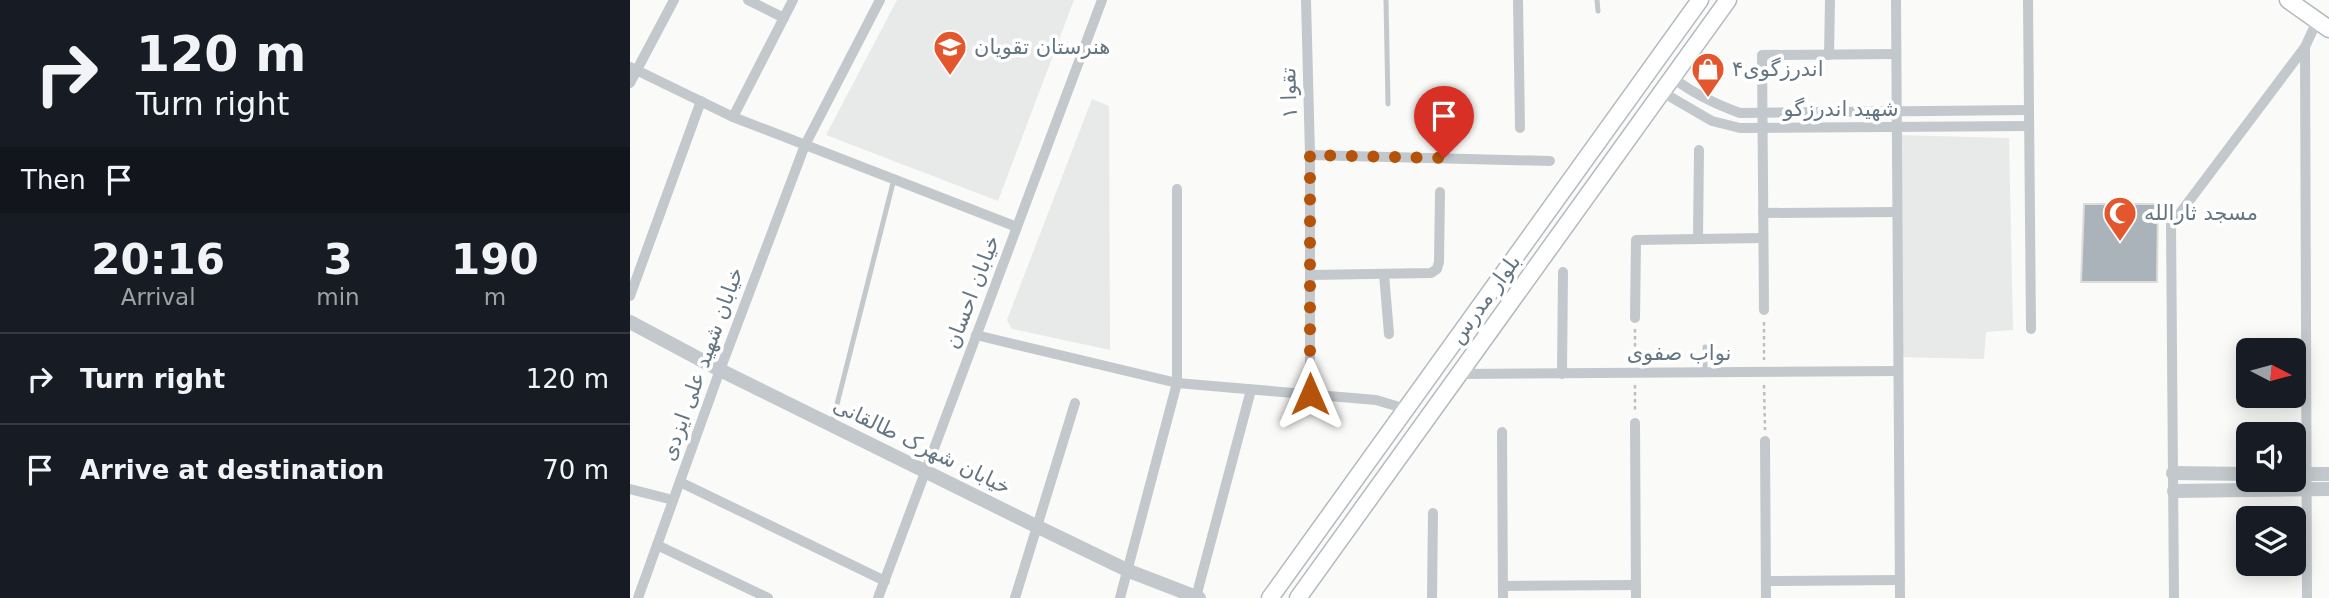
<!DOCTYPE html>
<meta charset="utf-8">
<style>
body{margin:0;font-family:"DejaVu Sans","Noto Sans Arabic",sans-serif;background:#20242c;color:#f1f3f6;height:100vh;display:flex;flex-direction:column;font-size:26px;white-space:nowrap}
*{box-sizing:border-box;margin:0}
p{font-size:23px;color:#9ea1a6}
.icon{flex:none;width:38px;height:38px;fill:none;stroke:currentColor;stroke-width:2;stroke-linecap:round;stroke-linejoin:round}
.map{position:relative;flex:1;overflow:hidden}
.sheet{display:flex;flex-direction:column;background:#171b24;width:630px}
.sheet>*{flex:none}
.hud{background:#171b24;color:#f1f3f6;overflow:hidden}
.needle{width:46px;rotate:96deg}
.buttons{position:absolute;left:1606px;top:338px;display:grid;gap:14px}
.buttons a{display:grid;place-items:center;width:70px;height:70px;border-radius:10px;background:#171b24;box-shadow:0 4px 18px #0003;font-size:35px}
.pin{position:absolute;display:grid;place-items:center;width:60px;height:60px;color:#fff;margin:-72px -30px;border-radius:50% 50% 50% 0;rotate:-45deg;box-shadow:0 0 7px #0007}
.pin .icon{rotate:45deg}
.me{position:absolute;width:77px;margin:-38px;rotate:0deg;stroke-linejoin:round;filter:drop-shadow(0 0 5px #0008)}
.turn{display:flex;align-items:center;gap:24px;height:147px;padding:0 21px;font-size:32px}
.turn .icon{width:91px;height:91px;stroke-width:2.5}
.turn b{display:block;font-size:49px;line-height:60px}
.then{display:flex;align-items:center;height:66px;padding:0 21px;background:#0003;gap:14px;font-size:26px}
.eta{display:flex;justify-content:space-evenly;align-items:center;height:119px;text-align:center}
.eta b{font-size:42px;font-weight:600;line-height:49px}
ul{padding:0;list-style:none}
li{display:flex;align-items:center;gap:21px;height:91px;padding:0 21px;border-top:2px solid #363941}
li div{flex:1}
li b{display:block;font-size:26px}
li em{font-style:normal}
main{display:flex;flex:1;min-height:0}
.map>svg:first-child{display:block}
.built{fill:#e8e9e9}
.building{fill:#aab3b9;stroke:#dcdcda;stroke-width:2}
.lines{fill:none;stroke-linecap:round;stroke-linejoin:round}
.secondary-casing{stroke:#b3babf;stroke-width:19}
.path{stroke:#bbbfc2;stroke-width:2.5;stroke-dasharray:3.5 3.5;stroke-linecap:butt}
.service{stroke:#c3c8cc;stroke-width:5}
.minor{stroke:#c3c8cc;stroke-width:10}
.tertiary{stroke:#c3c8cc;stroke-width:14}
.secondary{stroke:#fff;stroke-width:16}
.route{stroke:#b45309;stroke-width:12;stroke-dasharray:0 21.6}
.labels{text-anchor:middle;stroke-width:7;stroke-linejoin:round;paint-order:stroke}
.poi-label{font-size:21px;fill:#657683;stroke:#fff;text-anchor:start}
.street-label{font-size:21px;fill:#657683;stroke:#fff}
</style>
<main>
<section class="sheet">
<div class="hud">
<div class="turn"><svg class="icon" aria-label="right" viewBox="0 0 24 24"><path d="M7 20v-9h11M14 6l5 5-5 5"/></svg><div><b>120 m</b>Turn right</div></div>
<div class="then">Then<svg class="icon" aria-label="arrive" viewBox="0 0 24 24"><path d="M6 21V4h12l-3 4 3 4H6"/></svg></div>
</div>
<div class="eta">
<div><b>20:16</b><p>Arrival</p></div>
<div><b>3</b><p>min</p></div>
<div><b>190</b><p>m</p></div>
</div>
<ul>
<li><svg class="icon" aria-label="right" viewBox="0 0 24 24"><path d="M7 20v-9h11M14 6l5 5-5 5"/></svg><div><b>Turn right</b></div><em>120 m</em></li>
<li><svg class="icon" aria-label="arrive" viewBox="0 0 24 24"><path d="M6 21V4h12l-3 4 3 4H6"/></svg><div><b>Arrive at destination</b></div><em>70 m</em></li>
</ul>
</section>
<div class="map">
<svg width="1699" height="598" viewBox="0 0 1699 598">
<rect width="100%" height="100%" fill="#fafaf8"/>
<g class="built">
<path d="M267,0h177l-76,201 -172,-66z"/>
<path d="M462,99l17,7 1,244 -98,-21 -5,-9z"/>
<path d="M1267,135l112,3 4,192 -27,2 -2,27 -86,-2z"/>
</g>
<path class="building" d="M1454,204h74l-1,78h-76z"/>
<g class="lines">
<defs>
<g id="secondary">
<path d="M1658,0l41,29"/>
<path d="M640,598l430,-598"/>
<path d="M668,598l430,-598"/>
</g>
</defs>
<use href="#secondary" class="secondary-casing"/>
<g class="path">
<path d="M1134,322v38"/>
<path d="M1005,329v31"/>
<path d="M1005,385v28"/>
<path d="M1134,385l1,45"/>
</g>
<g class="service">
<path d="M756,0l2,104"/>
<path d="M967,0l1,11"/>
<path d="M1075,347v25"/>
<path d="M202,424l62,-245"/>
</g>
<g class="minor">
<path d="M118,0l36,18"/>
<path d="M676,0l4,155v239"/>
<path d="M888,0l2,128"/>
<path d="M1266,0l4,598"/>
<path d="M1398,0l3,329"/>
<path d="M1675,47l2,551"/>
<path d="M1199,55l1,-55"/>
<path d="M0,67l103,50 284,110"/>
<path d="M1043,78c21,16 42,26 67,35l289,-3"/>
<path d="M0,83l44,-83"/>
<path d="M1032,92l50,29 28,7 289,-2"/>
<path d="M103,117l60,-117"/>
<path d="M680,155l240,6"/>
<path d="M1133,213l134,-1"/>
<path d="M1068,238l1,-88"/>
<path d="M754,274l5,60"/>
<path d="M680,275l121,-2 6,-4 2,-7 1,-70"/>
<path d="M0,296l71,-195"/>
<path d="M1134,310l-2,-255 134,-1"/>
<path d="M1005,318l1,-78 127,-2"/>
<path d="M346,335l201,48 199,17 30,9"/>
<path d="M829,374l439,-3"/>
<path d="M932,374l1,-102"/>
<path d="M1005,423l1,175"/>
<path d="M872,432l1,166"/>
<path d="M1135,441l1,157"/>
<path d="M50,482l205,99"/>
<path d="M0,489l43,11"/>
<path d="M27,545l111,53"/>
<path d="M1136,581l134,-1"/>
<path d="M873,586l133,-1"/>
<path d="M566,597l55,-207"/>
<path d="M8,598l82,-228 85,-225 75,-145"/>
<path d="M248,598l224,-598"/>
<path d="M385,598l60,-195"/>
<path d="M490,598l57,-215v-194"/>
<path d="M802,598l1,-85"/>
<path d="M1544,598l-3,-373 134,-178 12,-26"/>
</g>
<g class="tertiary">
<path d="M0,322l90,48 316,156 93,45 70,27"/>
<path d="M1543,473l76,1"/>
<path d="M1664,474h35"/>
<path d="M1544,491l155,-2"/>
</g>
<use href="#secondary" class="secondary"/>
</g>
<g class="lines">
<path class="route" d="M680,394v-239l134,3"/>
</g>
<defs>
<symbol id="school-pin" viewBox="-11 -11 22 30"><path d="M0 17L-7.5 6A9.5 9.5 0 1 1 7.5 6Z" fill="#e4572e" stroke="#fff"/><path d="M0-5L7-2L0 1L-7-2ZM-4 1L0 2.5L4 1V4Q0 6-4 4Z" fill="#fff"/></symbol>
<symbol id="shop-pin" viewBox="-11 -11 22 30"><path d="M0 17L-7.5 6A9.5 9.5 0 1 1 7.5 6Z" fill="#e4572e" stroke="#fff"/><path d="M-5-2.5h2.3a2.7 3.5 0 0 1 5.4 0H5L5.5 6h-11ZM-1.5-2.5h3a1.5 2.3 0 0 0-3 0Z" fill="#fff"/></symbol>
<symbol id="mosque-pin" viewBox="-11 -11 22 30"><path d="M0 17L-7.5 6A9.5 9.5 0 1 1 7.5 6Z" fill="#e4572e" stroke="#fff"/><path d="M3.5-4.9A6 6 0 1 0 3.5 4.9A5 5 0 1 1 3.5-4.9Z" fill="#fff"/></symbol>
</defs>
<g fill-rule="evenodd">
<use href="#school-pin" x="301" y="28" width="38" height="52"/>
<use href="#shop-pin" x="1059" y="50" width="38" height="52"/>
<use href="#mosque-pin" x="1471" y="194" width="38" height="52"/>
</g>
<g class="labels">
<g class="poi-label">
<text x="344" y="54">هنرستان تقویان</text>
<text x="1102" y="76">اندرزگوی۴</text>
<text x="1514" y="220">مسجد ثارالله</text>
</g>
<g class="street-label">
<text transform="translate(659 93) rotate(-92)" y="7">تقوا ۱</text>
<text x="1211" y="116">شهید اندرزگو</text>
<text transform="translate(342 292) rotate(-69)" y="7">خیابان احسان</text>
<text transform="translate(855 299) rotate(-54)" y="7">بلوار مدرس</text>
<text x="1049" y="360">نواب صفوی</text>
<text transform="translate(72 364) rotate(-70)" y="7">خیابان شهید علی ایزدی</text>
<text transform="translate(292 446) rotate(26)" y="7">خیابان شهرک طالقانی</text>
</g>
</g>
</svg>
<div class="buttons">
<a><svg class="needle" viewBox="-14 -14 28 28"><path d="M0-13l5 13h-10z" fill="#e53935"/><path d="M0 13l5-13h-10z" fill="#9ea1a6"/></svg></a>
<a><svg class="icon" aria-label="sound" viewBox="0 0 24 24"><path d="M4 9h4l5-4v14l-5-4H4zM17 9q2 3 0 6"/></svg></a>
<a><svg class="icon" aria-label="layers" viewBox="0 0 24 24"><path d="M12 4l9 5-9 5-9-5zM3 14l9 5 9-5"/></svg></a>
</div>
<div class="pin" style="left:814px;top:158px;background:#d93025"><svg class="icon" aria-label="arrive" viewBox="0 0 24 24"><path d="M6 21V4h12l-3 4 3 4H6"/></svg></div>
<svg class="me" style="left:680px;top:394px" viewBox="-20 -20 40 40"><path d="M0-17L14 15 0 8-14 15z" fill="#b45309" stroke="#fff" stroke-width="4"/></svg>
</div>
</main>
